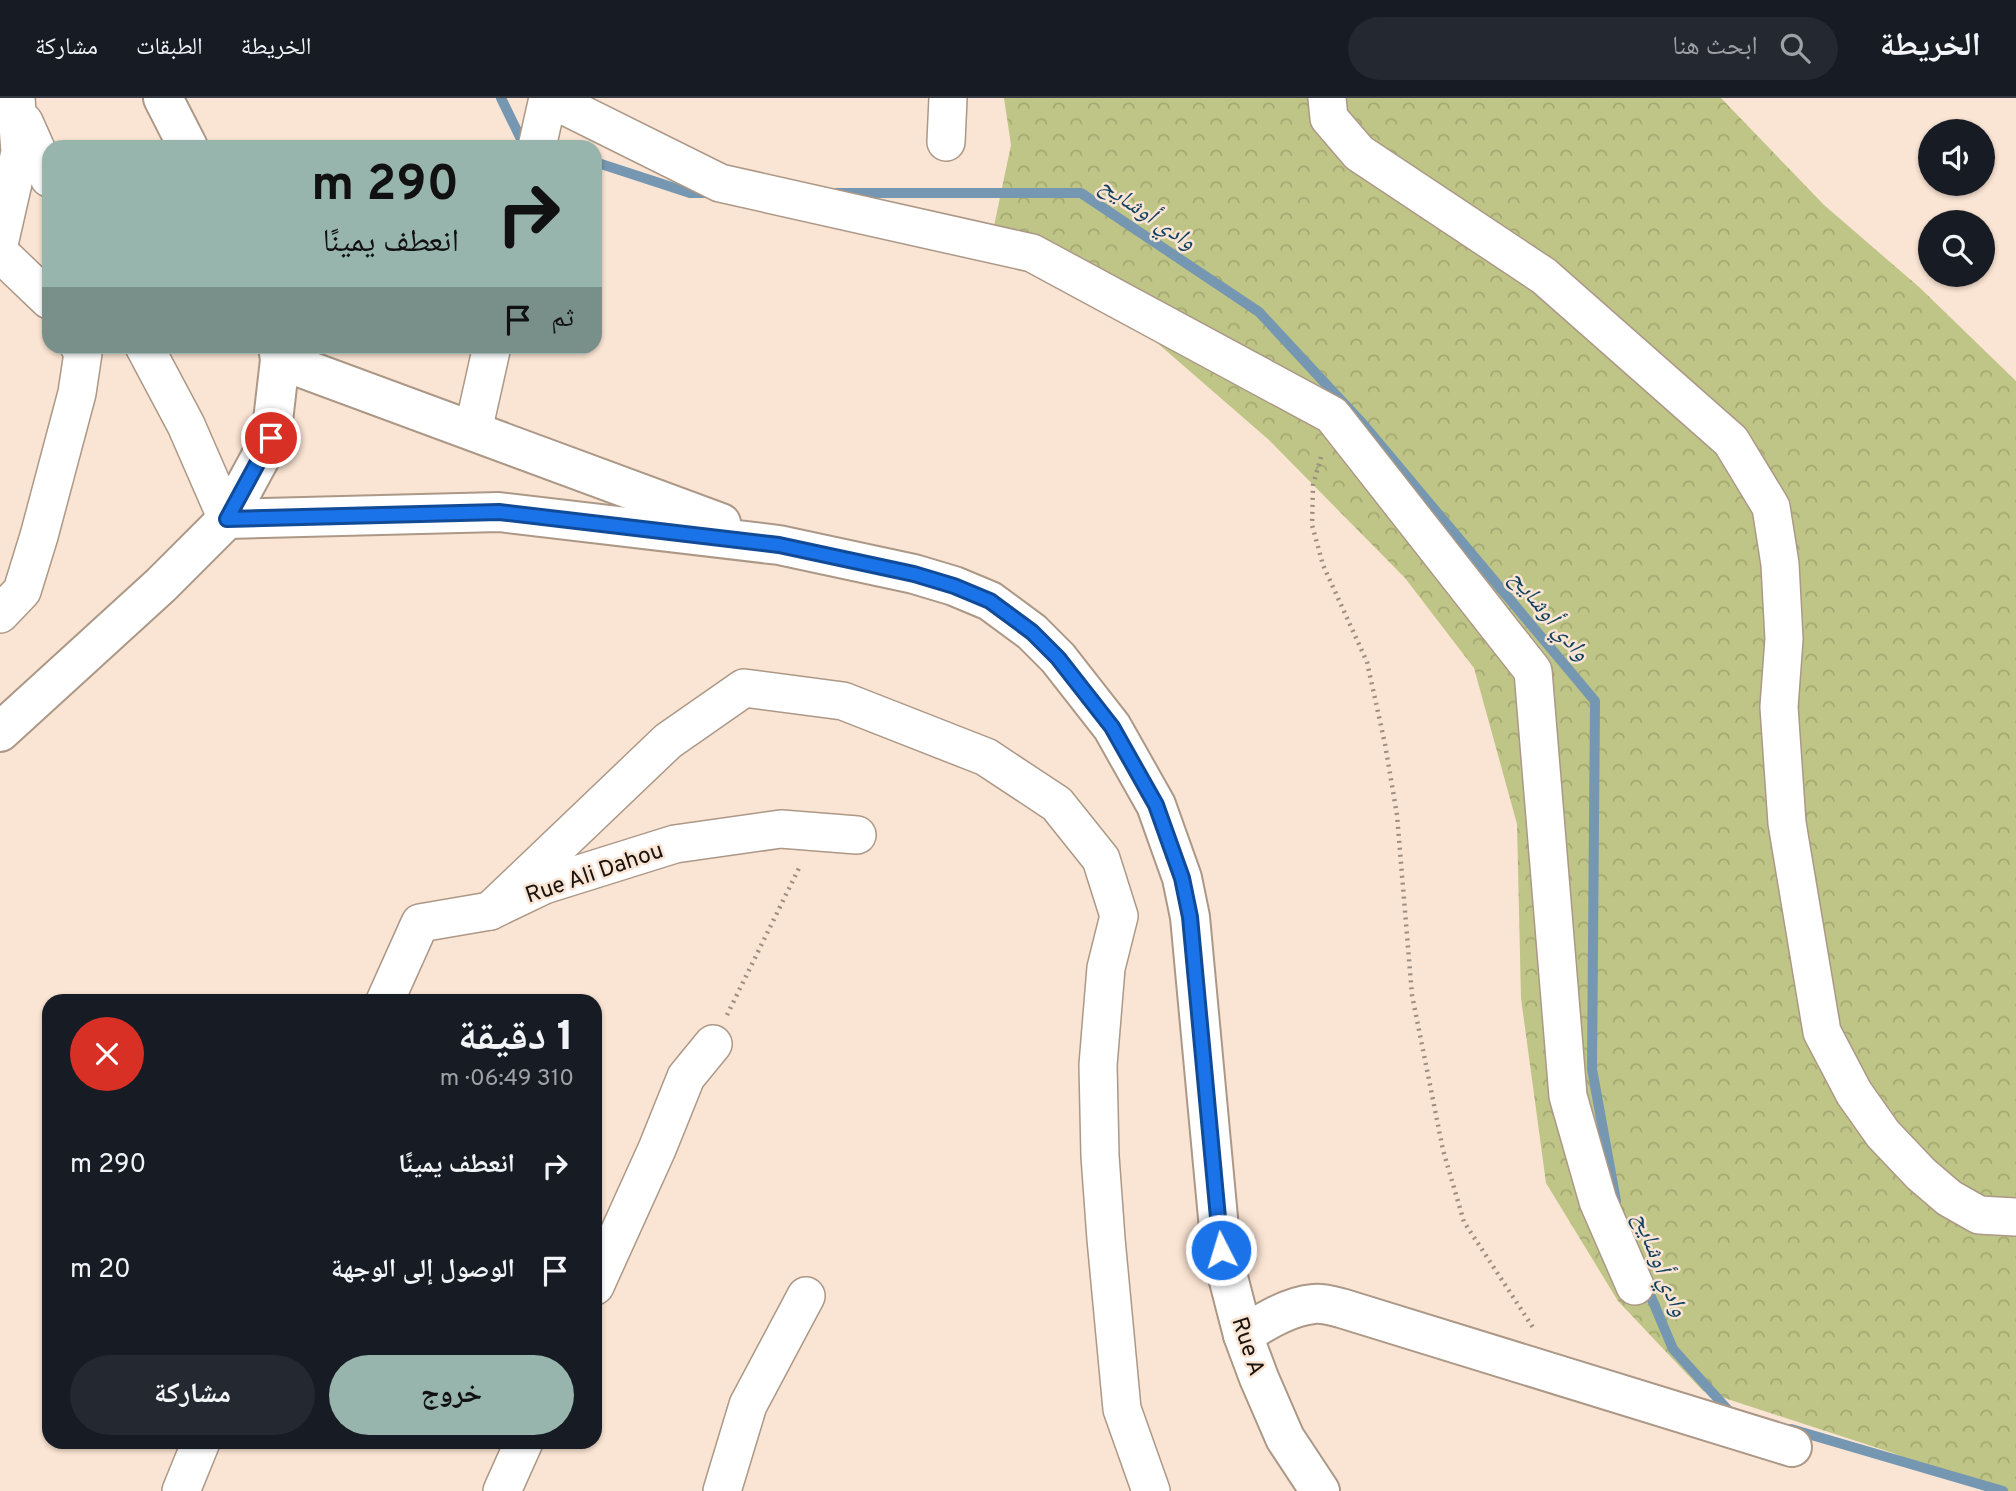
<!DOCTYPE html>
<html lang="ar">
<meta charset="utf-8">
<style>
body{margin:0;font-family:Overpass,"Noto Naskh Arabic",sans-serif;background:#242831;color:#f1f3f6;direction:rtl;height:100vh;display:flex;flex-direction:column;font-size:26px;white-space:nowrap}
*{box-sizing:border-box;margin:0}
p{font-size:23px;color:#9ea1a6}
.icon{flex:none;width:38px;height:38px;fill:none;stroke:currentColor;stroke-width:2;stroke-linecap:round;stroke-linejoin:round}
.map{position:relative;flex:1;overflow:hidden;direction:ltr}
.drawer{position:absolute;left:42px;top:896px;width:560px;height:455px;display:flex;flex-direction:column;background:#171b24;border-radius:21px;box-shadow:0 2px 5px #0004;direction:rtl}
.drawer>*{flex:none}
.banner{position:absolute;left:42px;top:42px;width:560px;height:214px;border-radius:21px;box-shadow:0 2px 5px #0004;direction:rtl;background:#98b5ad;color:#111;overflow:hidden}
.buttons{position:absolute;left:1918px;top:21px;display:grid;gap:14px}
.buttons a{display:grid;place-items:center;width:77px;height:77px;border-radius:50%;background:#171b24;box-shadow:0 2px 5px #0004;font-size:35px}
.pin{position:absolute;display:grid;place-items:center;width:60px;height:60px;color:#fff;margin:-30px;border:4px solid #fff;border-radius:50%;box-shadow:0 2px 7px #0007}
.me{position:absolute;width:77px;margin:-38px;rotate:355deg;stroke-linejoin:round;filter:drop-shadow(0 0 5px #0008)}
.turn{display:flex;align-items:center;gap:24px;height:147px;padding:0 28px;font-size:32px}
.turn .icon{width:91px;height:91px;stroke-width:2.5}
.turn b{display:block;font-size:49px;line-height:60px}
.then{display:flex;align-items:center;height:66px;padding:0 28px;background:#0003;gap:14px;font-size:26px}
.round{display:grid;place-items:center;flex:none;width:74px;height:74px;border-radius:37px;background:#242831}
.headline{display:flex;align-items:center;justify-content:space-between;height:119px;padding:0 28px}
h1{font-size:42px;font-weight:800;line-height:52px}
.cta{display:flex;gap:14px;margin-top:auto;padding:14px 28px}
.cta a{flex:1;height:80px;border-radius:42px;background:#98b5ad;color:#111;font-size:28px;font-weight:800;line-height:80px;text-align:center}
.cta a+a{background:#242831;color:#f1f3f6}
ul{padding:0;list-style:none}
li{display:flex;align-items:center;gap:21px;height:105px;padding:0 28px}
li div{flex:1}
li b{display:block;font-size:26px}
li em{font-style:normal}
header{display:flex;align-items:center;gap:42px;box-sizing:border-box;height:98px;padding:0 35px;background:#171b24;border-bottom:2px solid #363941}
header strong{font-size:33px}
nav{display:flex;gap:38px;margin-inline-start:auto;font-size:24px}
.search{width:490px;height:63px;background:#242831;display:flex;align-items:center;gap:18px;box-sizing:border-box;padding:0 24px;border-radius:38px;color:#9ea1a6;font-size:26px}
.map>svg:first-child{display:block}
.forest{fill:url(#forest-crowns)}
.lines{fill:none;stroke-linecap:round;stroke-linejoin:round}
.stream{stroke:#7697b2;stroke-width:10}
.minor-casing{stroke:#ac9887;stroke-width:40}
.tertiary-casing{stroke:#ac9887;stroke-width:42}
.path{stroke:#9d8e81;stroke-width:4.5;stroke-dasharray:2 5;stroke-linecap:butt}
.minor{stroke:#fff;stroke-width:37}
.tertiary{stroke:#fff;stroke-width:38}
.route-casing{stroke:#114b97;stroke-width:18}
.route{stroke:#1a73e8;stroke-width:12}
.labels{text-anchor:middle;stroke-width:5;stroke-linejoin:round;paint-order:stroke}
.street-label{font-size:23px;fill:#1a130d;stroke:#fae4d3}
.water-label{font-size:24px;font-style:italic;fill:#0e3f5f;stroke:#fae4d3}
</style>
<header>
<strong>الخريطة</strong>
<div class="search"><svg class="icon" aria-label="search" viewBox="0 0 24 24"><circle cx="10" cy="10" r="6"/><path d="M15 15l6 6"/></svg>ابحث هنا</div>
<nav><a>الخريطة</a><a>الطبقات</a><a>مشاركة</a></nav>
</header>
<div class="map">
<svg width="2016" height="1393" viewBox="0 0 2016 1393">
<defs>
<pattern id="forest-crowns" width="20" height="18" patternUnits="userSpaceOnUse" patternTransform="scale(1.75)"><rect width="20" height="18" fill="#bfc586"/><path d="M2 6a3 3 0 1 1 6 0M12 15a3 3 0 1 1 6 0" fill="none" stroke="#a4a872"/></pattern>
</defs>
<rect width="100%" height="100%" fill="#fae4d3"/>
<path class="forest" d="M1004,0h717l103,107 95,82 97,94v1110h-31l-92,-38 -190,-62 -85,-90 -72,-118 -25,-185 -4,-174 -43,-156 -69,-90 -136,-138 -160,-139 -119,-56 21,-100z"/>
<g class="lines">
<g class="stream">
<path d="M501,0l19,39 14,5"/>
<path d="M595,64l95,31h22"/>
<path d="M837,95h244l178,119 104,112 232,277 -3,368 24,132"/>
<path d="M1646,1187l27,64 56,62 6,2"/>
<path d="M1791,1331l212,62"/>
</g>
<defs>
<g id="minor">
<path d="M549,0l171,85 312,70 300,162 201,256 35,425 30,105 37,85"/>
<path d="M1327,0l2,20 30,35 185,123 187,165 40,66 9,57 4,75 -5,68 8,116 35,209 32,61 29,41 38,40 28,24 30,17 37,2"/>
<path d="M24,24l25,56"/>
<path d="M946,44l2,-44"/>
<path d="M537,49l11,-49"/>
<path d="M0,142l20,-88 -4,-54"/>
<path d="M0,155l49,47"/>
<path d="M144,248l42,79 41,94"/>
<path d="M473,333l19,-85"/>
<path d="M0,516l22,-23 17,-55 38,-143 6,-40 -4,-7"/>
<path d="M490,813l178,-170 76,-53 99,13 143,56 71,47 44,55 18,57 -13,52 -8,97 2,91 6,83 16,170 29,82"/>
<path d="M385,903l35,-78 70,-12 54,-26 131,-41 106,-15 76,6"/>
<path d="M595,1188l62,-137 29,-72 27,-33"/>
<path d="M181,1393l20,-49"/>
<path d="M502,1393l22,-49"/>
<path d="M722,1393l26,-86 58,-109"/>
</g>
<g id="tertiary">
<path d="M163,0l25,49"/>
<path d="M280,262l441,163"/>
<path d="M227,421l272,-7 280,33 135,29 40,12 36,15 42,31 26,26 54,69 44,78 26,73 8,39 31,333 22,85 16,43 26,60 35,53"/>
<path d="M0,634l161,-147 66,-66 44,-81 9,-78 -2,-14"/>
<path d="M1243,1237c21,-13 46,-29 71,-31 8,-1 19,2 27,4l451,139"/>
</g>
</defs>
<use href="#minor" class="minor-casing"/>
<use href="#tertiary" class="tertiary-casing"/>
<g class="path">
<path d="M1321,359l-8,28 -1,40 11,40 44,97 18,82 12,71 15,180 31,155 21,72 70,107"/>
<path d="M727,917l73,-149"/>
</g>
<use href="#minor" class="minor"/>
<use href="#tertiary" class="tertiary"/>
</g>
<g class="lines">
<defs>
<path id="route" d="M271,340l-44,81 272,-7 280,33 135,29 40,12 36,15 42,31 26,26 54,69 44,78 26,73 8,39 31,333"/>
</defs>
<use href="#route" class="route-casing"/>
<use href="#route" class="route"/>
</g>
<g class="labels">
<g class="street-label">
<text transform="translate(594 774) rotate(-19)" y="8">Rue Ali Dahou</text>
<text transform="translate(1249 1248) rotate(72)" y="8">Rue A</text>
</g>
<g class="water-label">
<text transform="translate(1148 115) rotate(34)" y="8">وادي أوشايح</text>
<text transform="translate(1550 517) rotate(50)" y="8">وادي أوشايح</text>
<text transform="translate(1661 1166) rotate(68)" y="8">وادي أوشايح</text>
</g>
</g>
</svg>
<div class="buttons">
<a><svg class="icon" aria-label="sound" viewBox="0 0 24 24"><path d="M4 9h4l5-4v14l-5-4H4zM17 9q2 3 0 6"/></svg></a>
<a><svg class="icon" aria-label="search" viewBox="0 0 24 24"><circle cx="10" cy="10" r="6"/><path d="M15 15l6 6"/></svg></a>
</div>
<div class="pin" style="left:271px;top:340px;background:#d93025"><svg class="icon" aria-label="arrive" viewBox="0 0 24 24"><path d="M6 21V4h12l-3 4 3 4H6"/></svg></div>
<svg class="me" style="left:1221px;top:1152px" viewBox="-20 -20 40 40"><circle r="17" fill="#1a73e8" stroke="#fff" stroke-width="3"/><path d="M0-11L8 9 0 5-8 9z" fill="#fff"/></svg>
<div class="banner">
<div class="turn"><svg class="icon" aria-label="right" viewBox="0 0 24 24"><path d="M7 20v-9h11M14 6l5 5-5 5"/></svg><div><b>290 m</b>انعطف يمينًا</div></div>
<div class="then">ثم<svg class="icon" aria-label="arrive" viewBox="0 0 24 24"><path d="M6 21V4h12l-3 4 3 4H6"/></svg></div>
</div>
<section class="drawer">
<div class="headline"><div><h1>1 دقيقة</h1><p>310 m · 06:49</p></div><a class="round" style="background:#d93025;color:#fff"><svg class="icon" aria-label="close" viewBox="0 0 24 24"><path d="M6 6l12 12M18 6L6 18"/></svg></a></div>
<ul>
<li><svg class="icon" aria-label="right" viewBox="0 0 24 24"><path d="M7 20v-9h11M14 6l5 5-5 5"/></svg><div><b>انعطف يمينًا</b></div><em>290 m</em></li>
<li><svg class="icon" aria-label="arrive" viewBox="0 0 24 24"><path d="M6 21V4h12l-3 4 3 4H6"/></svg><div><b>الوصول إلى الوجهة</b></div><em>20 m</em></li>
</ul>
<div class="cta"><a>خروج</a><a>مشاركة</a></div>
</section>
</div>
